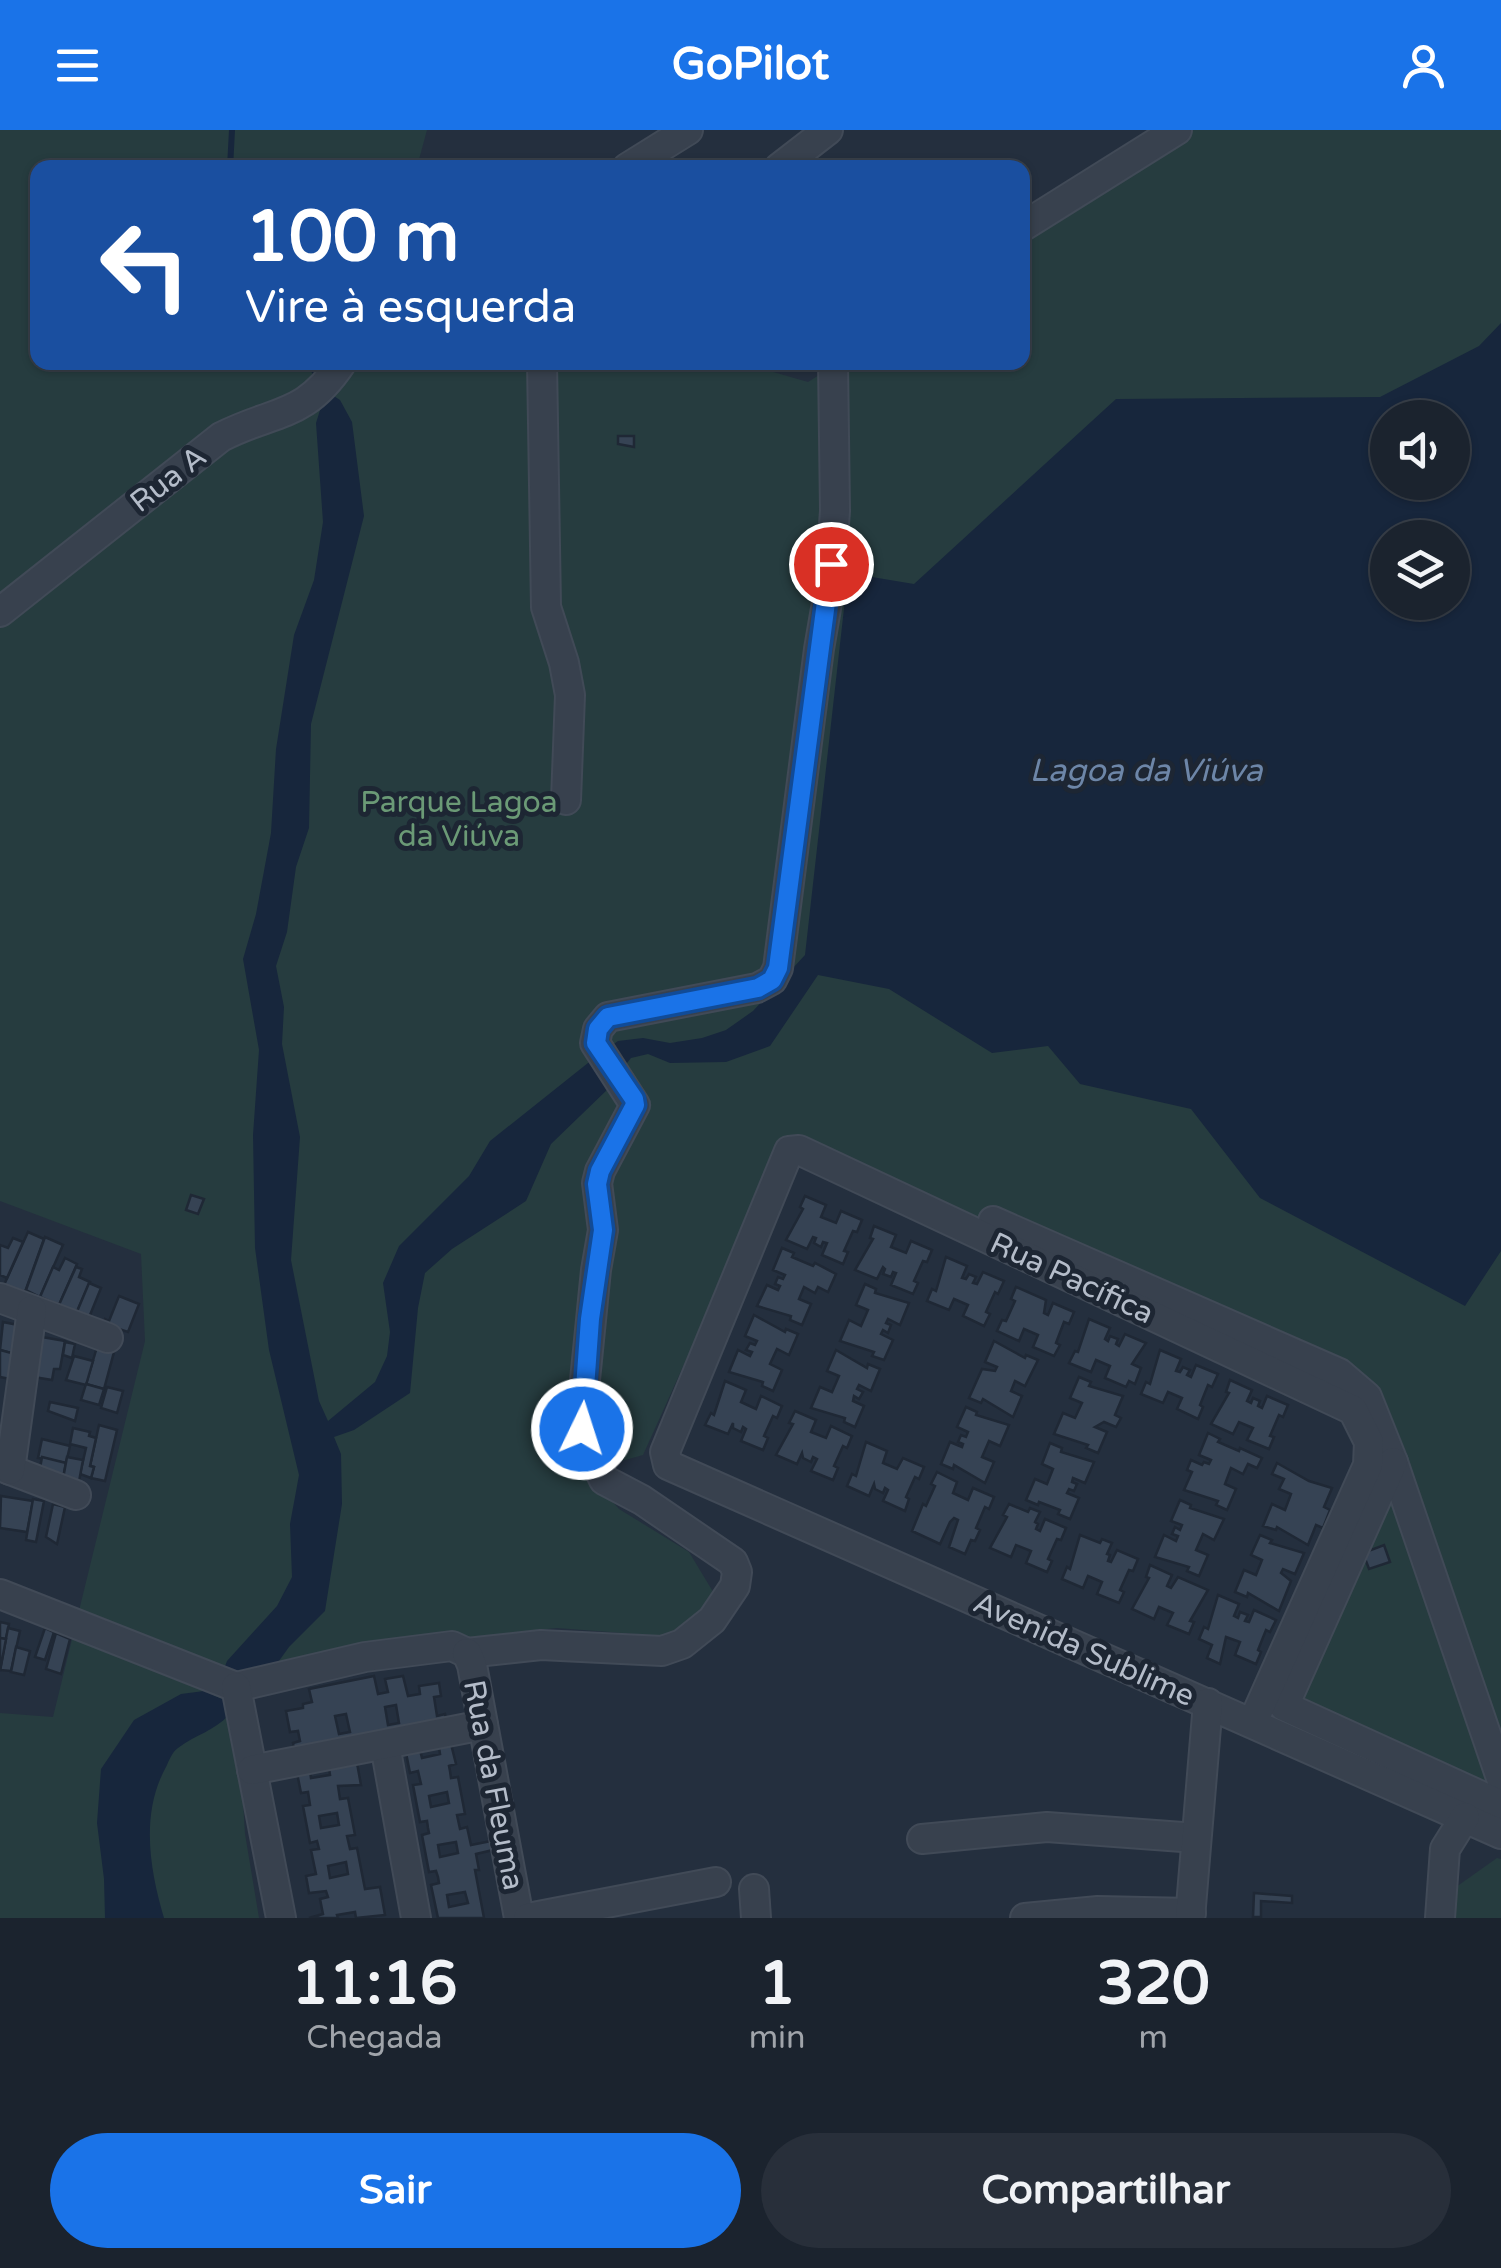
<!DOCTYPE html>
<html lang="pt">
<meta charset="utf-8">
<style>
body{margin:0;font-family:"Varela Round",sans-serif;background:#282f3a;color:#f1f3f6;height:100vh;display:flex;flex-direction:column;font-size:38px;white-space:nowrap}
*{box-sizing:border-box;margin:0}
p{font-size:32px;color:#a0a4aa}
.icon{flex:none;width:55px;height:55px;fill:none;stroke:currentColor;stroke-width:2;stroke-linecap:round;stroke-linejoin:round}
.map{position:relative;height:1788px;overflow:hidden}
.drawer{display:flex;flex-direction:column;background:#1b232e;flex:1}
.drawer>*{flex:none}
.top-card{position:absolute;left:30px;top:30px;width:1000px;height:210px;border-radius:20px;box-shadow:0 2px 8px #0004,0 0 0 2px #39404a;background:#1a4fa0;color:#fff;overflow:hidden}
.fabs{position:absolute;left:1370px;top:270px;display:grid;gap:20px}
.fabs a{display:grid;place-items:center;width:100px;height:100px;border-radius:50%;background:#1b232e;box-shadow:0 2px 8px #0004,0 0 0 2px #39404a;font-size:50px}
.pin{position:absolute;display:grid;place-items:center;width:85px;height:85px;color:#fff;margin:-42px;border:5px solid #fff;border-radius:50%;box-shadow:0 2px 10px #0007}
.me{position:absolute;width:110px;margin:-55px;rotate:4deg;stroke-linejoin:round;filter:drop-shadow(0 0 8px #0008)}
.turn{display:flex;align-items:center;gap:35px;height:210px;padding:0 50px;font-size:45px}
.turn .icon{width:130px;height:130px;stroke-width:2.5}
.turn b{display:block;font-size:70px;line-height:85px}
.eta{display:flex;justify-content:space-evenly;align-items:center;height:170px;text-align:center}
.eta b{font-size:60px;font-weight:700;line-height:70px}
.primary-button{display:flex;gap:20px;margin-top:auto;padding:20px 50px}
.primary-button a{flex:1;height:115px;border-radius:60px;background:#1a73e8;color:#fff;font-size:40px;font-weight:700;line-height:115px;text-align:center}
.primary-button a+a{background:#282f3a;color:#f1f3f6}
header{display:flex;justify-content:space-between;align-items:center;height:130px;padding:0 50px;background:#1a73e8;color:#fff;font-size:45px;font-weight:700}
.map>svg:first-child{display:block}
.green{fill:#263c3f;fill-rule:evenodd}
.water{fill:#17263c;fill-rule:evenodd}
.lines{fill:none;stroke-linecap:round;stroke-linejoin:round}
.stream{stroke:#17263c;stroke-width:6}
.building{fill:#364354;stroke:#1f2835;stroke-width:2.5;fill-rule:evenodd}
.minor-casing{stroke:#414a57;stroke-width:32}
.minor{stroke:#38414e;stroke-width:28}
.route-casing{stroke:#114b97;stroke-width:25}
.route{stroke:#1a73e8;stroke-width:18}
.labels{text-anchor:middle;stroke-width:10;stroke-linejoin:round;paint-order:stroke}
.street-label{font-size:30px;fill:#b4bcc9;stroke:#1d2633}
.park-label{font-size:30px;fill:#6b9a76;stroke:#1d2633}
.water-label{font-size:32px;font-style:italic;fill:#6d86a8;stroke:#1d2633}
</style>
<header><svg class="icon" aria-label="menu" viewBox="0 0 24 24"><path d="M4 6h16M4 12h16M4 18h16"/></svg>GoPilot<svg class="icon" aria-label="person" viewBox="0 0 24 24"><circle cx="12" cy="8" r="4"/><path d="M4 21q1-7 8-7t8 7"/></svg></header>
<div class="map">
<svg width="1501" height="1788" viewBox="0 0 1501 1788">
<rect width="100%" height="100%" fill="#242f3e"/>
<g class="green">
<path d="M0,0h427l-10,37 -379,1v194h701l69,20 25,-16v-3l189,-1 1,-135 154,-97h324v1692l-236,-106 112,-245 -23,-76 -567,-258 -144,318 -32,9 -37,-6 45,51 70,43 32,53 -46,32 -118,-9 -182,19 -139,43 9,144 14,84h-259v-205l53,4 92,-376 -4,-87 -141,-53zM1388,288h64v64h-64zM1388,408h64v64h-64z"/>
<path d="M1497,1728l4,1v59h-53l1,-26z"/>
</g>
<g class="water">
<path d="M1501,193v928l-36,55 -205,-108 -69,-89 -111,-25 -32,-38 -56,7 -103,-64 -71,-14 -48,71 -44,16 -56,1 -22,-9 -17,4 -8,10 -15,-20 10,-7 25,-3 27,5 32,-5 24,-8 27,-19 52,-56 43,-382 66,11 202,-185 264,-2 99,-51zM1388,288h64v64h-64zM1388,408h64v64h-64z"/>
<path d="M326,261l14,9 12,22 12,94 -53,208 -2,104 -13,39 -9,65 -11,34 8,41 -2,37 18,93 -9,123 28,141 9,20 47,-39 12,-26 3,-24 -7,-49 16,-37 70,-70 21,-35 103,-82 16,29 -58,56 -25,57 -74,48 -27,24 -7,35 -8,85 -56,37 -20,7 7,17 1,50 -17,107 -36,36 -23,32h-46l7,-18 50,-55 15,-29 -2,-53 9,-49 -30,-125 -14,-102 -2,-113 6,-85 -16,-91 13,-45 15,-81 5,-84 18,-114 20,-55 9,-58 -7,-99z"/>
<path d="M204,1561l23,10 2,14c-15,16 -34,20 -51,33 -6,4 -9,13 -12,19 -26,47 -16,103 -2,151h-59l-1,-39 -7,-56 4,-54 33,-49 47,-26z"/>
</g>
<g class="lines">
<g class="stream">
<path d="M230,38l2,-38"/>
<path d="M309,232l10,17"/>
</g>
</g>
<g class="building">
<path d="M618,306h16v11l-16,-3z"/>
<path d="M191,1065l13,4 -6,15 -12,-4z"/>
<path d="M805,1066l21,9 -5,12 15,6 5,-12 21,9 -5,12 -4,-1 -9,20 4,1 -5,12 -21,-9 5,-12 -4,-1 -2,5 -7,-4 2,-5 -3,-1 -6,12 -21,-9 17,-31 -3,-2z"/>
<path d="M874,1096l22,9 -5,12 15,6 5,-12 21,9 -5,12 -4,-1 -9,20 4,2 -5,11 -22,-9 5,-12 -3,-1 -2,5 -8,-3 2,-5 -2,-2 -6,12 -22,-9 18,-31 -3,-1z"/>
<path d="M28,1102l16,7 -19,53 -21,-7z"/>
<path d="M45,1107l18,8 -23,52 -14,-7z"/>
<path d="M13,1108l10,4 -16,36 -7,-3v-30l8,3z"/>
<path d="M782,1118l12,5 -2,4 21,9 2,-3 21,11 -8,18 -10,-5 -3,6 -11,-6 -5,12 12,5 -9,21 -12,-5 1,-4 -34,-10 10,-21 11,5 2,-4 -5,-2 3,-7 5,2 2,-4 -12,-5z"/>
<path d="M946,1127l21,9 -5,12 4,1 3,-5 7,3 -3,6 4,1 6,-12 21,9 -6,13 -3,-2 -9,20 4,2 -6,12 -21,-10 5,-11 -14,-6 -5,11 -22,-9 5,-12 4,2z"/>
<path d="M65,1128l12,6 -18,41 -19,-8 13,-30 6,3z"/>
<path d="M76,1137l6,2 -3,8 11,5 -14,32 -18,-7z"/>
<path d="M89,1153l12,5 -13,32 -12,-6z"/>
<path d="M865,1154l11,5 -1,4 34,10 -9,22 -12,-6 -2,4 5,2 -3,8 -5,-3 -2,4 12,6 -9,20 -12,-4 2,-4 -34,-11 9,-21 12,6 7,-16 -12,-5z"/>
<path d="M1016,1157l30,13 -2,13 4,2 5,-12 21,9 -5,12 -5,-2 -8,21 4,2 -6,11 -21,-9 5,-12 -14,-6 -5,12 -22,-10 5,-11 4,1 9,-20 -4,-2z"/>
<path d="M119,1166l20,8 -11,28 -15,-5h-11l3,-8 4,2z"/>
<path d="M754,1185l31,17 1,-3 12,5 -9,21 -12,-6 -7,15 12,6 -9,21 -11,-5 1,-4 -34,-10 9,-22 12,6 2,-4 -6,-2 4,-7 5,2 2,-4 -12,-5z"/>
<path d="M1089,1189l21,9 -5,11 3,2 2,-5 8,3 -2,5 3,2 6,-12 21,9 -14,21 9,4 -6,16 -6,-3 -3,6 -21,-9 5,-12 -14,-6 -5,12 -22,-9 6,-12 3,1z"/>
<path d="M3,1192l20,4 -5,29 -18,-5z"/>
<path d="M42,1207l23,4 -5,28h-6l-2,11 -18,-3z"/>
<path d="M994,1211l31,17 1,-3 12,5 -13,26 -10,-5 -4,10 11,5 -9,21 -30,-18 -2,4 -12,-5 13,-29 13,2 2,-4 -12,-5z"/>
<path d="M65,1212l10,2 -3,14 -9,-3z"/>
<path d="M97,1217l17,5 -10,37 -18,-5z"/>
<path d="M0,1220l15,4 -5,25 -10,-2z"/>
<path d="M836,1220l31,18 1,-4 12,5 -9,22 -12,-6 -2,4 6,3 -4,7 -5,-3 -1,5 11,5 -9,21 -11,-5 1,-4 -34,-10 9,-21 12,5 7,-16 -12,-5z"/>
<path d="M1160,1220l21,9 -5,12 4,1 3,-5 7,3 -3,5 4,2 5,-12 22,9 -6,13 -4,-2 -8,20 3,2 -5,12 -21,-10 5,-11 -14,-6 -5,11 -22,-9 5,-12 4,2z"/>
<path d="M74,1226l19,5 -7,24 -20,-5z"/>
<path d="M1079,1247l12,5 -2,4 34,10 -8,19 6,3 -5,9 -12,-5 -9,5 12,5 -9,21 -12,-5 2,-3 -34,-11 9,-21 12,5 7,-15 -12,-5z"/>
<path d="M1230,1250l22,10 -5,11 4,2 2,-5 7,3 -2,5 4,2 5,-12 21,9 -5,12 -4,-2 -9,21 4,1 -5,12 -22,-9 6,-12 -14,-6 -6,12 -22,-10 18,-31 -3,-1z"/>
<path d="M725,1251l21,9 -5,12 15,7 5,-13 21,10 -5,12 -4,-2 -9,20 4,2 -5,12 -22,-9 5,-12 -3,-2 -2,5 -8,-4v-5l-5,11 -23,-9 6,-12 3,2z"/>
<path d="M86,1254l18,5 -5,16 -18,-5z"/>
<path d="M107,1257l16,4 -6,22 -16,-5z"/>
<path d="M50,1272l28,6 -3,13 -27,-10z"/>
<path d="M966,1277l11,5 -1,3 33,10 -9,21 -11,-5 -7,16 12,5 -9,21 -31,-18 -1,4 -12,-5 9,-22 12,5 1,-3 -5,-2 3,-7 5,2 2,-5 -11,-5z"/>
<path d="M795,1281l21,9 -5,12 15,6 5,-12 21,10 -5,12 -4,-2 -9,20 4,2 -5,12 -22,-9 6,-12 -4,-2 -2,5 -8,-4 -1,-5 -5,11 -21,-9 17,-31 -4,-1z"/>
<path d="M99,1295l18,5 -12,51 -14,-3 3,-11 -4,-1z"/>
<path d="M73,1298l17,4 -1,4 7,2 -6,28 4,1 -3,11 -11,-4 6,-26 -16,-4z"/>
<path d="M1208,1303l12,6 -2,3 21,9 1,-3 22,10 -5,10 -9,-4 -5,10 -12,-6 -6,16 11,5 -9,21 -11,-5 2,-4 -34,-11 8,-18 -5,-2 4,-10 11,5 2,-3 5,2 2,-4 -12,-5z"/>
<path d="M42,1309l28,7 -4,17 -28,-5z"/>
<path d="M866,1312l21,9 -4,12 14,6 6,-11 21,9 -5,12 -4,-2 -9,20 3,2 -4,12 -22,-10 5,-11 -3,-2 -2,5 -8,-4 -1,-5 -5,12 -22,-10 5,-12 4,2z"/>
<path d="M1050,1313l12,5 -1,4 33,10 -9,21 -12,-5 -1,4 5,2 -3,7 -5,-2 -2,4 12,5 -9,21 -12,-5 2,-4 -21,-8 -1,3 -12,-5 9,-21 12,5 6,-15 -11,-5z"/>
<path d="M42,1327l24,6 -4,20 -23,-9z"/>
<path d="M67,1327l16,3 -5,27 -16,-3z"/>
<path d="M1277,1333l32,18 23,7 -8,19 6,3 -7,18 -7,-3 -8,20 -31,-18 -1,3 -13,-4 9,-22 13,6 6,-16 -12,-5 5,-10 -12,-5z"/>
<path d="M937,1342l20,10 -4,11 15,7 5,-12 21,9 -5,12 -4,-2 -9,21 4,2 -5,11 -4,-1 -6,14 -16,-7 9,-27 -4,-2 -4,4 -10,22 -28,-13 11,-27 3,2 9,-20 -4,-2z"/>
<path d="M1,1366l32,5 -6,31 -27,-4z"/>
<path d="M33,1369l11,2 -8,41 -10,-2z"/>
<path d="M1180,1370l11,5 -1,3 34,11 -10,21 -11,-6 -7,16 12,5 -9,21 -12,-5 2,-4 -34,-10 9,-22 12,6 2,-5 -6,-2 3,-7 5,3 2,-5 -11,-4z"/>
<path d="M53,1374l12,3 -8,37 -11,-7z"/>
<path d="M1009,1374l19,8 2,-4 10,4 -5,10 3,2 -2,5 4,2 5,-12 21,9 -5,12 -4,-1 -9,20 4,2 -5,11 -21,-9 5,-12 -15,-6 -5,12 -21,-9 17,-31 -4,-2z"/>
<path d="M1080,1405l20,8 2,-4 10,4 -5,11 3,1 -2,6 3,1 6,-12 21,9 -5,12 -4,-1 -9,20 4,2 -5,11 -22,-9 5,-12 -14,-6 -5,12 -21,-9 5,-12 3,2z"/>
<path d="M1260,1405l12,5 -2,3 34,10 -9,21 -12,-5 -2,4 10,8 -12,30 -31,-18 -1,4 -12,-5 9,-22 12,5 6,-15 -11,-5z"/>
<path d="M1384,1415l6,17 -21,7 -6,-16z"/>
<path d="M1150,1435l22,10 -5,11 4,2 7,-11 30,13 -18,31 4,1 -5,12 -22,-9 6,-12 -14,-6 -5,12 -22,-10 17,-31 -3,-1z"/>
<path d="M1218,1465l21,9 -5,12 4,2 2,-6 8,3 -3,6 4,1 5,-12 22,10 -6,12 -4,-2 -8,20 3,2 -5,12 -21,-9 5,-13 -14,-5 -6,27 -13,-6 5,-13 -13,-6 5,-12 4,2z"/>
<path d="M0,1492l9,2 -3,15 -6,-1z"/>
<path d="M8,1498l12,3 -9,40 -11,-1z"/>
<path d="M45,1498l9,4 -9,28 -10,-3z"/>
<path d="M56,1503l14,6 -9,35 -15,-5z"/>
<path d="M0,1508l6,1 -6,32z"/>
<path d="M16,1517l14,4 -6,24 -13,-3z"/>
<path d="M374,1546l4,18 10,-2 -3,-13 18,-3 5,20 12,-2 -1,-8 20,-3 2,13 -7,1 3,19 8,-2 3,14 -153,28 -2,-13 7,-2 -2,-10 -8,1 -4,-21 17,-3v-4l9,-2 -3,-13zM396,1575l3,18 -11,2 -3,-18zM346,1584l4,18 -11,2 -4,-18z"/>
<path d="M451,1614l5,20 -7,2 1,5 1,7 7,-1 7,37 -8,1 3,14 7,-2 4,18 20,-4 2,9 -17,4 3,16h-4l9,48h-46l-7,-33 8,-2 -1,-6 -2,-6 -7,1 -7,-37 7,-2 -1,-5 -1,-7 -7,1 -7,-37 8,-1 -3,-13 -8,2 -4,-20 14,-3 2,8 18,-4 -1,-7zM447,1662l2,11 -18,4 -2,-11zM456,1712l2,11 -18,4 -2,-12zM465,1762l3,11 -19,4 -2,-12z"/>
<path d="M357,1633l4,22 -23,1 2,13 8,-1 7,37 -8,1 3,13 7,-1 8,41 15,-2 5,28 -29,3 -1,-6 -18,3 1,3h-29l14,-4 -3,-15 8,-2 -2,-6 -17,2 -3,-17 10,-2 -5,-24 8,-1 -2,-8 -7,2 -7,-37 7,-1 -2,-13 -7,1 -4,-20 13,-2 1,7 19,-3 -1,-7zM337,1683l2,12 -18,3 -2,-12zM346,1732l2,12 -18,4 -2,-12z"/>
<path d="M1254,1763l38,3v7l-31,-2v16h-8z"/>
</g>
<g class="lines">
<defs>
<g id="minor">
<path d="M627,38l61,-38"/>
<path d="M779,38l49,-38"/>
<path d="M1022,97l155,-97"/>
<path d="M542,232l4,245 18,56 6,32 -4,105"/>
<path d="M0,482l221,-175c55,-28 83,-18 121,-75"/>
<path d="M993,1091l346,152 28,24 26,65 108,316"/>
<path d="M0,1168l108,40"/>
<path d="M1393,1332l-109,244 217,99"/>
<path d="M0,1336l76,29"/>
<path d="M10,1340l22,-160"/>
<path d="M0,1464l236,93 129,-30 87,-11 15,7"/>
<path d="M467,1523l74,-8 121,6 20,-7 30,-24 23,-34 2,-14 -4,-10 -91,-62 -38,-20 -20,-42 -3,-18 15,-150 7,-40 -6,-47 3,-12 35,-66 -40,-62 3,-14 10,-12 149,-29 15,-8 6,-12 41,-319 10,-58 6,-80 -2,-149"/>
<path d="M467,1523l5,12 47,253"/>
<path d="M236,1557l45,231"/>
<path d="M1253,1592l115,-257 1,-23 -16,-32 -554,-260 -10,1 -124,301 3,13 833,369"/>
<path d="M385,1615l31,173"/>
<path d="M252,1640l231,-45"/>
<path d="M922,1709l125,-12 149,11"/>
<path d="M754,1759l2,29"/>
<path d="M528,1788l188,-36"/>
<path d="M1025,1788l73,-7 93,2"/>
<path d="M1190,1788l18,-215"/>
<path d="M1440,1788l5,-69 20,-32"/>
</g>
</defs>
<use href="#minor" class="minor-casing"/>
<use href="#minor" class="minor"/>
</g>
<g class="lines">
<defs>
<path id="route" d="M582,1299l8,-110 13,-89 -6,-46 3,-13 35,-66 -1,-6 -38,-56 2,-14 10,-12 150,-29 14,-8 6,-12 53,-404"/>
</defs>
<use href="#route" class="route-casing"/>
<use href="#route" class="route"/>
</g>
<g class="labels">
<g class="street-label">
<text transform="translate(168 349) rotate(-38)" y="10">Rua A</text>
<text transform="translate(1072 1148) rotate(25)" y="10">Rua Pacífica</text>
<text transform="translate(1084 1519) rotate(24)" y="10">Avenida Sublime</text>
<text transform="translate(494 1655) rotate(79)" y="10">Rua da Fleuma</text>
</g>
<g class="park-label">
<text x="459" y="682">Parque Lagoa<tspan x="459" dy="34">da Viúva</tspan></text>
</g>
<g class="water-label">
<text x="1146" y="651">Lagoa da Viúva</text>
</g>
</g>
</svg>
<div class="fabs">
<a><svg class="icon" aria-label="sound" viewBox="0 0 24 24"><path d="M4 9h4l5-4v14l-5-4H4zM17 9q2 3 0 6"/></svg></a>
<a><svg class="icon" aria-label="layers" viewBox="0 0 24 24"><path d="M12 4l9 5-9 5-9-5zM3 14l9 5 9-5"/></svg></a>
</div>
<div class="pin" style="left:831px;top:434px;background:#d93025"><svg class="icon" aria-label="arrive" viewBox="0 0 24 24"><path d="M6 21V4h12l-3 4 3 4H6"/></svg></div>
<svg class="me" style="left:582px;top:1299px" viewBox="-20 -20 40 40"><circle r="17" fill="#1a73e8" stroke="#fff" stroke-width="3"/><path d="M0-11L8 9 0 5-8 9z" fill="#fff"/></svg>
<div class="top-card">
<div class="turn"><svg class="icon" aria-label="left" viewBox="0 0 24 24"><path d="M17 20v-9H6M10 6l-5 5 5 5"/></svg><div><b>100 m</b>Vire à esquerda</div></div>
</div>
</div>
<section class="drawer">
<div class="eta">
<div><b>11:16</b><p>Chegada</p></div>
<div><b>1</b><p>min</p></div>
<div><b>320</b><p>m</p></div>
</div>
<div class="primary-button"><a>Sair</a><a>Compartilhar</a></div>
</section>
